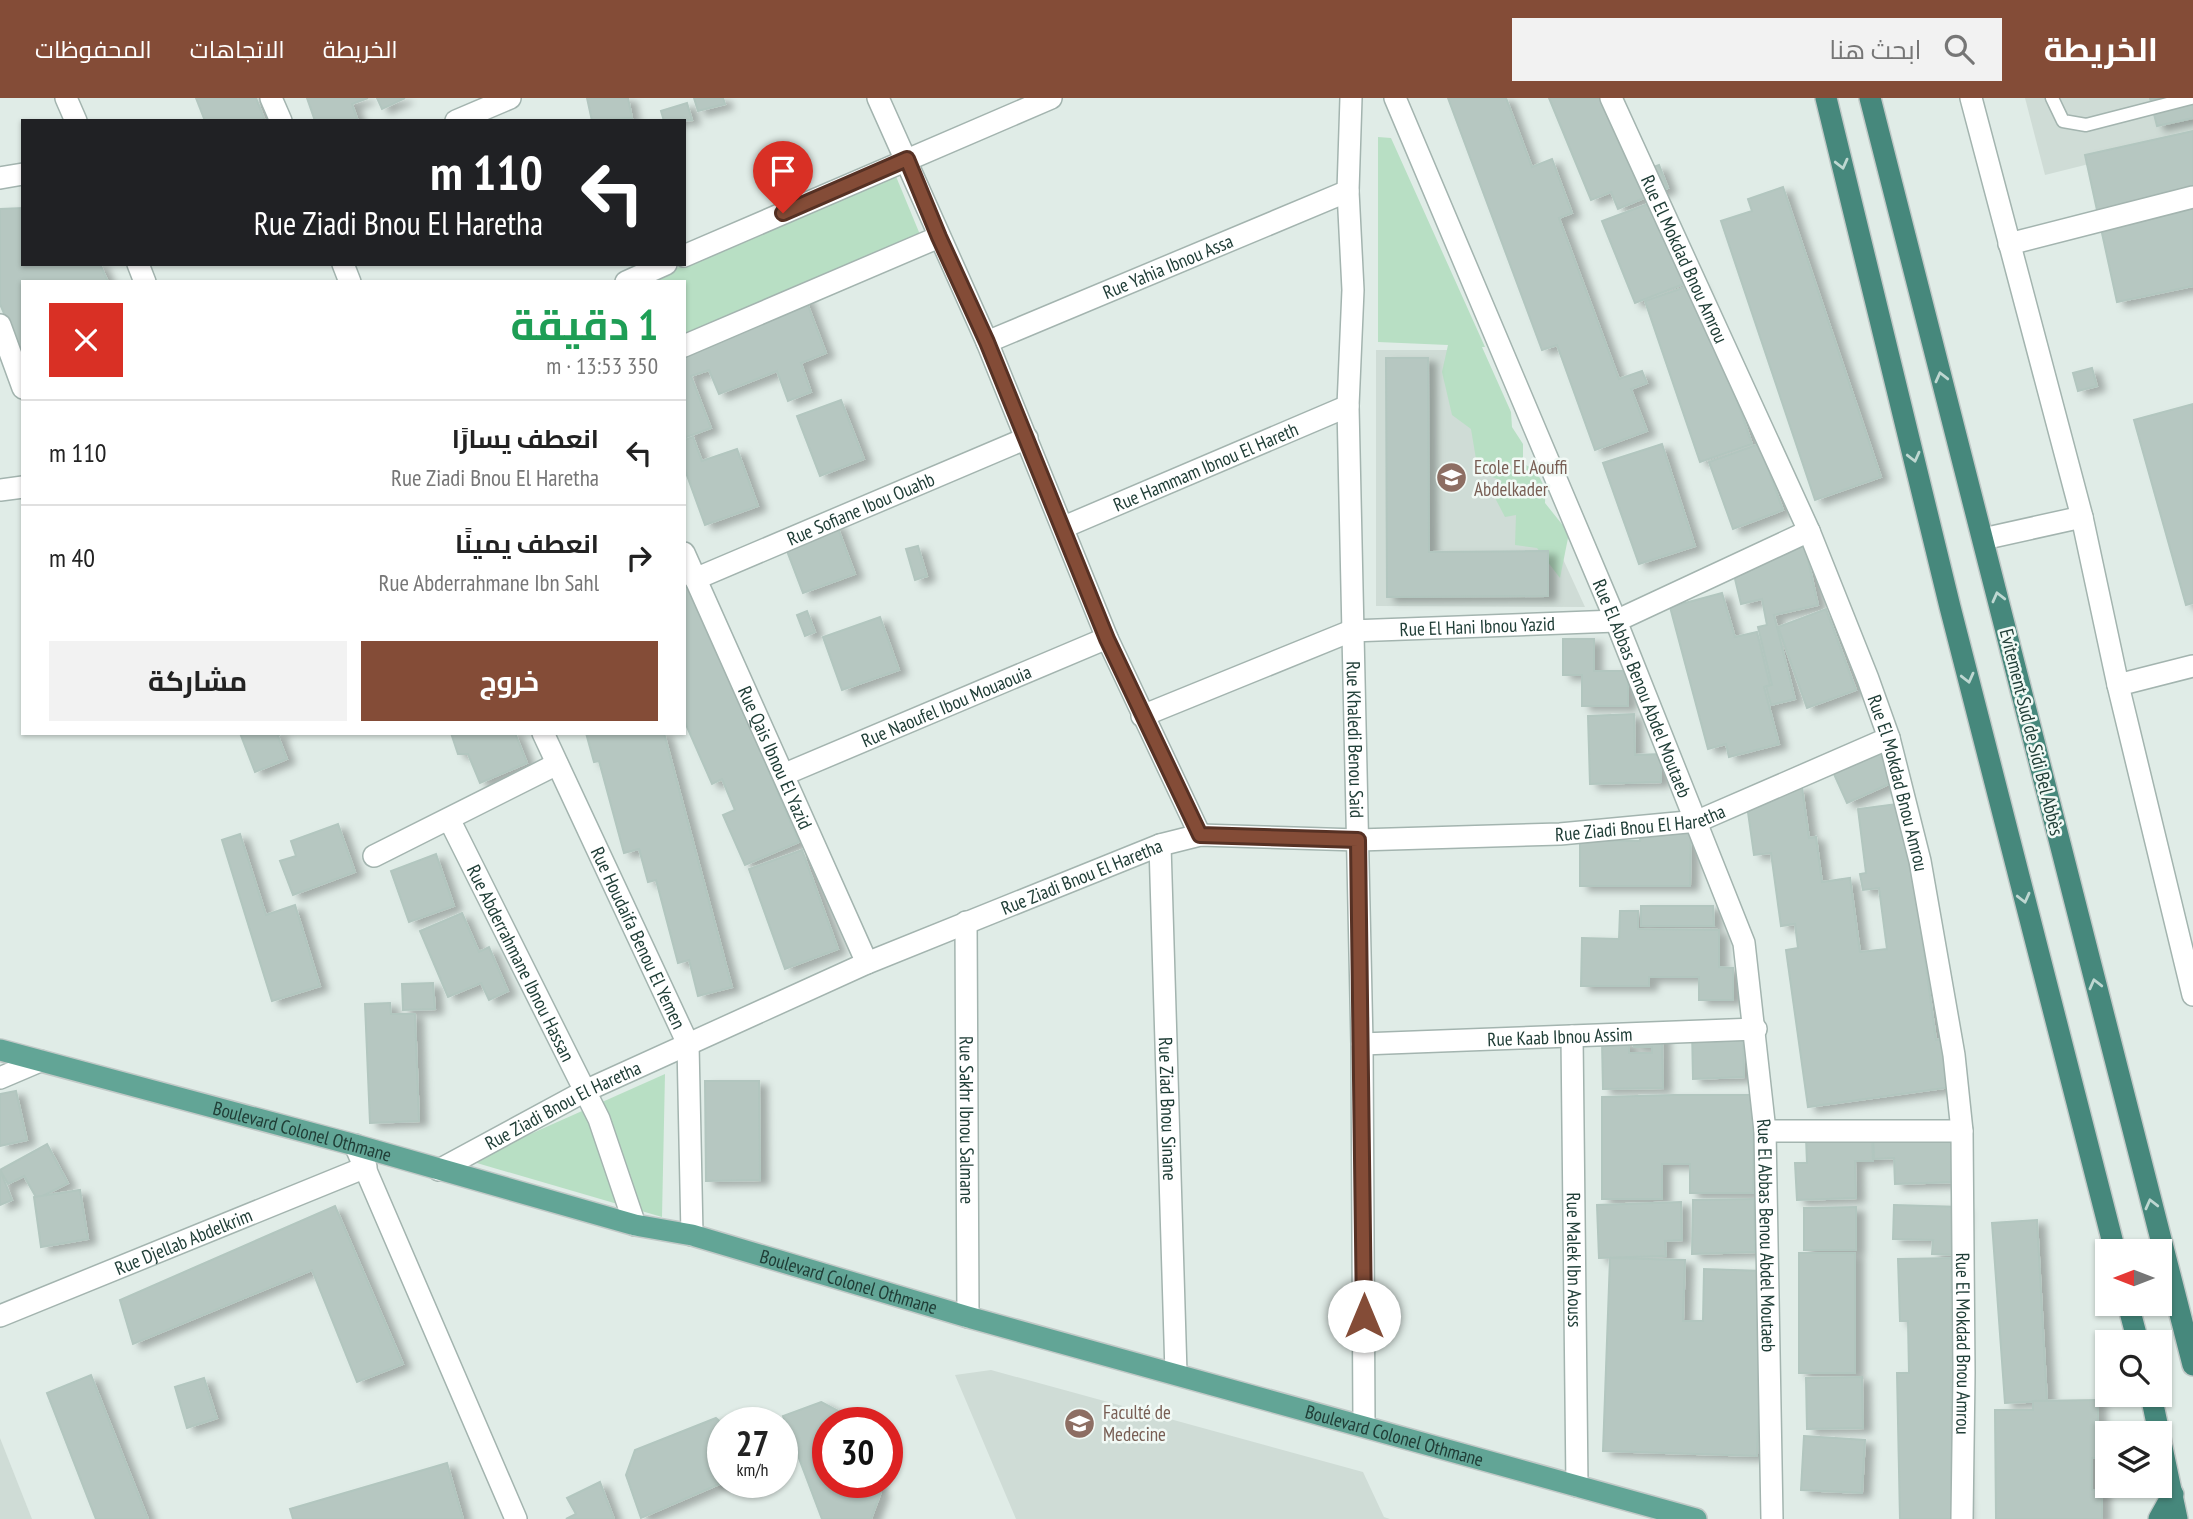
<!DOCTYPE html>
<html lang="ar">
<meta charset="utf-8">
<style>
body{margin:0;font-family:"PT Sans Narrow",Cairo,sans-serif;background:#f2f2f2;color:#222;direction:rtl;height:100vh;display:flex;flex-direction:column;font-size:26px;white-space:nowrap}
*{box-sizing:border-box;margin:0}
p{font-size:23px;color:#767676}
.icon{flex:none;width:38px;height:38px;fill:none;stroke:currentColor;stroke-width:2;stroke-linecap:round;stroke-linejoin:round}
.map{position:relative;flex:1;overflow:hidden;direction:ltr}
.sheet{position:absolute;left:21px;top:182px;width:665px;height:455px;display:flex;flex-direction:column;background:#fff;border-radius:0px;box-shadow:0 2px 5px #0004;direction:rtl}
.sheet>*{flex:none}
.top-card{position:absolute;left:21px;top:21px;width:665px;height:147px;border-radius:0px;box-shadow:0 2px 5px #0004;direction:rtl;background:#202124;color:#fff;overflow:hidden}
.needle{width:46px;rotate:270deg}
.buttons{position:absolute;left:2095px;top:1141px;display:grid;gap:14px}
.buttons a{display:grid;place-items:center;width:77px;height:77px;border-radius:0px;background:#fff;box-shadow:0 2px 5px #0004;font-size:35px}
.speed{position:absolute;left:707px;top:1309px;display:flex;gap:14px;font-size:35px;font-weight:700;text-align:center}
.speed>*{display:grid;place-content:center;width:91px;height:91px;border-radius:50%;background:#fff;box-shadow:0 2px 5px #0004;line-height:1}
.speed small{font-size:18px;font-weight:400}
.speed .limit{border:10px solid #d22;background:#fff;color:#111}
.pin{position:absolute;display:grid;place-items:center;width:60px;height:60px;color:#fff;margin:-72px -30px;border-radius:50% 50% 50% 0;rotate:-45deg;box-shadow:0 0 7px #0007}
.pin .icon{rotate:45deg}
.me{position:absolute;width:77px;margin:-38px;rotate:0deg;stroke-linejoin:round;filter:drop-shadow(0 0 5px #0008)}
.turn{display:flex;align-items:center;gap:24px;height:147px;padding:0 28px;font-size:32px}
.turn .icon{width:91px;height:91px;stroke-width:2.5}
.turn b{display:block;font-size:49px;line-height:60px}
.round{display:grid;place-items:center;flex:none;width:74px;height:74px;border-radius:0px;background:#f2f2f2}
.headline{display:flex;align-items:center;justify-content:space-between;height:119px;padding:0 28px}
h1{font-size:42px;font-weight:700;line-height:52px;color:#1e9e55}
.button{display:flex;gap:14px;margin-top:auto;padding:14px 28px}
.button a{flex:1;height:80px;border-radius:0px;background:#844c37;color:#fff;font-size:28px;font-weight:700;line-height:80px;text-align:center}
.button a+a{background:#f2f2f2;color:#222}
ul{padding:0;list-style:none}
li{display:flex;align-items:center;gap:21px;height:105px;padding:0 28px;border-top:2px solid #e0e0e0}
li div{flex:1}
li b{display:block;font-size:26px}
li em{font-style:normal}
header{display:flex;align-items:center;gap:42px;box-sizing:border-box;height:98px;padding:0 35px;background:#844c37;color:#fff}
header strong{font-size:33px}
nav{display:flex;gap:38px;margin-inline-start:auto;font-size:24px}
.search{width:490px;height:63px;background:#f2f2f2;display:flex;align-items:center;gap:18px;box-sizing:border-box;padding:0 24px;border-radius:0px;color:#767676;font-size:26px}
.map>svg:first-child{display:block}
.built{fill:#cfdcd6}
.green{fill:#b8dfc4}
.building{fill:#b6c7c1;stroke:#b2c6bf;stroke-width:2;filter:url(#shadow)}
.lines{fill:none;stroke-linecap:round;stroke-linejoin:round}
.service-casing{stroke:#a3b4af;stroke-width:15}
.minor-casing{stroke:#a3b4af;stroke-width:24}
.primary-casing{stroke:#c1c9c7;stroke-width:24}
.trunk-casing{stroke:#c1c9c7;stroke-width:24}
.service{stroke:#fff;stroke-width:12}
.minor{stroke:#fff;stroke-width:21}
.primary{stroke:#62a596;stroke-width:21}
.trunk{stroke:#46887c;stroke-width:21}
.oneway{stroke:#bed7d1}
.route-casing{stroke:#563124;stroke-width:18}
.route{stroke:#844c37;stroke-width:12}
.labels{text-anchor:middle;stroke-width:5;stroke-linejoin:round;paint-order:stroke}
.street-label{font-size:19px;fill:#203e37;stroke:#f1f9f5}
.education-label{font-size:19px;fill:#785e54;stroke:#f1f9f5;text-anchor:start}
</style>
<header>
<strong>الخريطة</strong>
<div class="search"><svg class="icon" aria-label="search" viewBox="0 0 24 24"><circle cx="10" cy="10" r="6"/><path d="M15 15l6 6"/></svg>ابحث هنا</div>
<nav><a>الخريطة</a><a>الاتجاهات</a><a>المحفوظات</a></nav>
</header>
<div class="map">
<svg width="2193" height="1421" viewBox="0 0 2193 1421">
<defs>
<filter id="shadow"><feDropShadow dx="8" dy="4.5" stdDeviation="3.5" flood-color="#0004"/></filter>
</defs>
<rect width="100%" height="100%" fill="#e0ece7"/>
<g class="built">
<path d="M2025,0h168v40l-148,37z"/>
<path d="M1376,252h91l118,257 -209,-1z"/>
<path d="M991,1272l372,102 21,45 6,2h-374l-61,-144z"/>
<path d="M0,1340l32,81h-32z"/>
</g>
<g class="green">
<path d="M1378,39l13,1 94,209h-3l29,65 1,15 11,17v19c17,10 23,21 22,40l24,30 -9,45 -23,-30 -22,-3 1,-30 -11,2 -12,-23 9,-13 -24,-10 -7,-42 -19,-14 -10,-43 6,-27 -70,-3z"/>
<path d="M895,76l26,63 -237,101v-56h-40z"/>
<path d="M665,976l-3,143 -192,-56z"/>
</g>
<g class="building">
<path d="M196,0h60l9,23h-60z"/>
<path d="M307,0h61l-16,6 6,17h-43z"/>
<path d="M377,0h28l-23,11z"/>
<path d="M587,0h41l4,20 -40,3z"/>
<path d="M694,0h29l2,6 -27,7z"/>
<path d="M1448,0h58l26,69 20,-8 20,54 -13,5 60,161 23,-8 5,12 -16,6 16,42 -52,19 -38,-105 -15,5z"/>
<path d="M1549,0h60l30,74 20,-7 9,23 -50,21 -7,-17 -20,8z"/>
<path d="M2150,0h43v20l-36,8z"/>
<path d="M687,5l5,17 -28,1 -3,-10z"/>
<path d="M2193,33v155l-76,16 -32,-147z"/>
<path d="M1783,89l98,290 -66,23 -94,-279 31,-10 -4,-12z"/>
<path d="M1653,104l31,82 -49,19 -33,-82z"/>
<path d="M23,110v56h77l8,18h-85v76l-23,-54v-95z"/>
<path d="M1697,185l55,161 -52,18 -55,-161z"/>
<path d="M804,197l22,58 -25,10 10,29 -23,9 -11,-30 -58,23 -10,-24 -18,6 20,52 -27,10v-90z"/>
<path d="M1386,260h42l1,194 119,-1v45l-161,1z"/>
<path d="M2092,270l5,18 -19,5 -5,-18z"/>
<path d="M841,302l23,59 -44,17 -23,-60z"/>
<path d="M2193,306v199l-7,2 -52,-185z"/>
<path d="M693,339l9,24 35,-12 21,57 -53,19 -21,-58v-27z"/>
<path d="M1662,346l33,102 -56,18 -36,-101z"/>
<path d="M1759,346l24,66 -50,19 -24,-67z"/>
<path d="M836,425l19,51 -52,19 -19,-50z"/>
<path d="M918,448l9,30 -12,4 -9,-31z"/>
<path d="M1805,448l13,59 -44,10 21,84 -24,6 -5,-19 6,-1 -14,-58 9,-2 -5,-26 -21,5 -10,-42z"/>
<path d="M684,473l115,271 -54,23 -22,-50 12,-5 -13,-31 -10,5 -28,-64z"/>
<path d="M1722,495l13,44 22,-5 13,53 -6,2 15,57 -50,13 -3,-13 -18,5 -38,-142z"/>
<path d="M1826,511l30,81 -49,18 -29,-81z"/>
<path d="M807,513l8,21 -10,4 -8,-21z"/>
<path d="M880,519l19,53 -57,20 -19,-53z"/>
<path d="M1563,541h31v32h34v35h-46v-31h-19z"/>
<path d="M1634,616l1,41 26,-1v28l-71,2 -2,-68z"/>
<path d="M240,635h41l-3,3 9,23 -32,13z"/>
<path d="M451,635h64l12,30 -47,20 -12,-29h-10z"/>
<path d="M586,635h78l68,254 -34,9 -9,-36 -11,3 -22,-83 -8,2 -9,-33 -15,4 -25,-92 -5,1z"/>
<path d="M1879,642l19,40 -51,23 -18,-40z"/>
<path d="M1802,689l7,51 7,-1 6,45 28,-4 10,74 27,-3 -8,-61 -16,2 -3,-16 6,-1 -8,-64 46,-6 32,237 10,-1 6,48 -144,20 -22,-157 12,-2 -3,-24 -14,2 -10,-73 -17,2 -8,-57z"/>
<path d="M338,726l17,48 -62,23 -13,-34 16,-5 -5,-15z"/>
<path d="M1641,728h50l-1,60h-110v-46l60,1z"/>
<path d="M240,736l26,81 29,-10 25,81 -48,15 -50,-161z"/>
<path d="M802,752l36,99 -53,20 -36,-100z"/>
<path d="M436,756l18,52 -45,16 -18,-51z"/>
<path d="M1641,808h72l1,20h-73z"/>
<path d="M1620,813h18v18l81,1v37l14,1v32h-34v-23h-50v9h-68l1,-48 37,1z"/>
<path d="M462,815l17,39 10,-5 19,44 -19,9 -8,-17 -33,14 -28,-66z"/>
<path d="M433,885l2,26 -32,1 -1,-26z"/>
<path d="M390,905l1,11h24l4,107 -49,2 -5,-119z"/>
<path d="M1743,929l1,50 -51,2 -1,-50z"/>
<path d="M1662,935l1,55 -60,1 -1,-47 27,-1v12h23v-6h-18l-1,-13z"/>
<path d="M705,983h54l1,99 -54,1z"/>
<path d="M16,993l11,49 -27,6v-52z"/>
<path d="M1674,997h79v98h-63v-29h-28v35h-60v-102z"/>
<path d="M1955,1031l2,53 -62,2 -1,-26 -20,1 -1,-27z"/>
<path d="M1872,1037l1,26h-18l1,37 -59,2 -2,-37h12l-1,-25z"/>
<path d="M47,1046l21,39 -31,16 -13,-23 -16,8 -8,-14z"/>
<path d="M0,1072l12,30 -12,5z"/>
<path d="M80,1092l8,49 -47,8 -7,-50z"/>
<path d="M1754,1101l1,53 -63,2 1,-54z"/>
<path d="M1681,1104l1,38 -17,1 1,15 -67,2 -2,-53z"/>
<path d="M1894,1107l68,2 -2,48 -28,-1 1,-14 -40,-1z"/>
<path d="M335,1108l68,158 -46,18 -45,-112 -179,74 -13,-44z"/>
<path d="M1856,1109v43h-52v-42z"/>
<path d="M2037,1122l10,181 -42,2 -13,-180z"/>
<rect x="1799" y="1155" width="56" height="120"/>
<path d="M1610,1160l75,2 -2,61h20l1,-52 59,2 -6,185 -154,-5z"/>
<path d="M1955,1160l9,261h-64l-3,-146h12l-1,-52h-8l-2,-62z"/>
<path d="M91,1277l57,144h-52l-49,-126z"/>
<path d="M1862,1279l1,51 -56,1 -1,-51z"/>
<path d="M204,1280l13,40 -30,10 -12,-41z"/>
<path d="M2098,1302v58h-6v32h10v29h-106l-1,-109h38v-9z"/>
<path d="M821,1304l23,12 4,9h-20v59h49l4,10 -10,27h-49l-39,-103z"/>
<path d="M716,1320l7,6 1,58 -83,36 -15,-43 9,-25z"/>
<path d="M1804,1338l61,4 -3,53 -61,-3z"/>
<path d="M447,1365l16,56h-170l-3,-10z"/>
<path d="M600,1384l14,37h-48l10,-5 -9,-16z"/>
</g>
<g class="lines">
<defs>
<path id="service" d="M2052,0l11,23 23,4 105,-27"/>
<g id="minor">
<path d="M66,0l10,23"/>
<path d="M271,0l10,23"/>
<path d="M878,0l109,244 120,296 93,197"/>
<path id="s1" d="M1351,0l-3,93 5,99 -5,116 14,638 2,381"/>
<path id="s2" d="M1395,0l221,523 128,322 21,188 7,388"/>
<path id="s3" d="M1611,0l198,433 59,148 21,59 31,123 34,194 8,76 2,242 -2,146"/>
<path d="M1971,0l111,419 36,168"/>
<path d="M456,23l54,-23"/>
<path d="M0,80l23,-4"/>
<path d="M2009,146l184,-47"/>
<path d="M684,158l367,-158"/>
<path d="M138,166l7,18"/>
<path d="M343,166l7,18"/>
<path d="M626,184l40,-18"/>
<path d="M0,227l23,63"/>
<path id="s4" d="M987,244l361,-151"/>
<path d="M684,248l255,-109"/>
<path d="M0,392l23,-3"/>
<path id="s5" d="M1064,429l284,-121"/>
<path d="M1983,441l99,-22"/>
<path id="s6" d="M684,455l183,410"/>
<path id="s7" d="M695,481l332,-141"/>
<path d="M2193,568l-75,19 75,310"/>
<path id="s8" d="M1142,618l209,-85 265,-10 193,-90"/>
<path id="s9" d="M543,635l145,311 4,191"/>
<path id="s10" d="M785,676l322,-136"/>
<path id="s11" d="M449,721l150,300 36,106"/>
<path id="s12" d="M1160,747l16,528"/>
<path d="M374,758l183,-92"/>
<path id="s13" d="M966,824l2,395"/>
<path id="s14" d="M1572,938l5,450"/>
<path id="s15" d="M1362,946l394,-15"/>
<path d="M0,980l40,-17"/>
<path d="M1765,1033h197"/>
<path d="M355,1047l161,374"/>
<path id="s16" d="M439,1072l146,-79 282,-128 293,-118 40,-10 158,5 202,-6 138,-13 191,-83"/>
<path id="s17" d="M0,1218l366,-149"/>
</g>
<g id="primary">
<path id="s18" d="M0,952l355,95 280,80 57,10 276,82 728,202"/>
</g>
<g id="trunk">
<path d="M1826,0l124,509 165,644"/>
<path d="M1870,0l323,1267"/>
<path d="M2128,1206l10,38"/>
<path d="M2151,1297l26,124"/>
<path d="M2159,1421l14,-25"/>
</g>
</defs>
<use href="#service" class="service-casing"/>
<use href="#minor" class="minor-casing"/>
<use href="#primary" class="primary-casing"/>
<use href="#trunk" class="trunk-casing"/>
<use href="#service" class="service"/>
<use href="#minor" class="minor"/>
<use href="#primary" class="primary"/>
<use href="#trunk" class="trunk"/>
</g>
<defs><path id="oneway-chevron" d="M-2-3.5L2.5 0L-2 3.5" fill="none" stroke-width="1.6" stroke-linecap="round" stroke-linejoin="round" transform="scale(1.75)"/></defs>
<g class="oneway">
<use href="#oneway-chevron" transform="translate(1842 66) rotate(76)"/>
<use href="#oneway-chevron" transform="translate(1941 279) rotate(-104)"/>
<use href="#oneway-chevron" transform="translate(1914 359) rotate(76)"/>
<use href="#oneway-chevron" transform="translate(1998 499) rotate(-104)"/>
<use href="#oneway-chevron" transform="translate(1968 580) rotate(76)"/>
<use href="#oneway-chevron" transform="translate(2024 800) rotate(76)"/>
<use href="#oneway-chevron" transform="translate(2095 886) rotate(-104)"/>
<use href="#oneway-chevron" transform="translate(2151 1106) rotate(-104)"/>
</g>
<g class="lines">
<defs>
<path id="route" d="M783,115l124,-54 32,78 48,105 120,297 93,196 158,5 6,476"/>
</defs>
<use href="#route" class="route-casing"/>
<use href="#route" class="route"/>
</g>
<defs>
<symbol id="school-disc" viewBox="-11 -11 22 22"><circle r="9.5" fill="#8d6e63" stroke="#f1f9f5"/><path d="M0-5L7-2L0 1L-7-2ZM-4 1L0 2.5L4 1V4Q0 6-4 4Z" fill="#fff"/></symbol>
<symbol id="university-disc" viewBox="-11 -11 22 22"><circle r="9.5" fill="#8d6e63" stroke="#f1f9f5"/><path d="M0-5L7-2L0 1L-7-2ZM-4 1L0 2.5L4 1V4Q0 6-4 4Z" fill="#fff"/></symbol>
</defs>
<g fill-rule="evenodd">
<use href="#school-disc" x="1434" y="362" width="35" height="35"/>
<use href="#university-disc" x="1062" y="1308" width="35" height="35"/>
</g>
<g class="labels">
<g class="street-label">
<text dy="7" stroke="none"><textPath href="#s3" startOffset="177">Rue El Mokdad Bnou Amrou</textPath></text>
<text dy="7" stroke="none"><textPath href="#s4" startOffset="196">Rue Yahia Ibnou Assa</textPath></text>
<text dy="7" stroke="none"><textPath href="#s5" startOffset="154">Rue Hammam Ibnou El Hareth</textPath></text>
<text dy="7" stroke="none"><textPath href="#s7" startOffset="180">Rue Sofiane Ibou Ouahb</textPath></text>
<text dy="7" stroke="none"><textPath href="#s8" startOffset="352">Rue El Hani Ibnou Yazid</textPath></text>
<text dy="7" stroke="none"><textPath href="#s2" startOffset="640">Rue El Abbas Benou Abdel Moutaeb</textPath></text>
<text dy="7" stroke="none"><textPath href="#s10" startOffset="175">Rue Naoufel Ibou Mouaouia</textPath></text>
<text transform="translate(2032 634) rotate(76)" y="7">Evitement Sud de Sidi Bel Abbès</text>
<text dy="7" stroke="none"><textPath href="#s1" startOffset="642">Rue Khaledi Benou Said</textPath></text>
<text dy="7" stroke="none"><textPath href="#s6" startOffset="224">Rue Qais Ibnou El Yazid</textPath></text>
<text dy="7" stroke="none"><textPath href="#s3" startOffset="744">Rue El Mokdad Bnou Amrou</textPath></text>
<text dy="7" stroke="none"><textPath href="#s16" startOffset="1274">Rue Ziadi Bnou El Haretha</textPath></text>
<text dy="7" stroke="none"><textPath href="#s16" startOffset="707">Rue Ziadi Bnou El Haretha</textPath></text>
<text dy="7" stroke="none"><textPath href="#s9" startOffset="226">Rue Houdaifa Benou El Yemen</textPath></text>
<text dy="7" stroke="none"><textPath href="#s11" startOffset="161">Rue Abderrahmane Ibnou Hassan</textPath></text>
<text dy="7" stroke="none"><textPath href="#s15" startOffset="198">Rue Kaab Ibnou Assim</textPath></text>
<text dy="7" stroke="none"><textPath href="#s16" startOffset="140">Rue Ziadi Bnou El Haretha</textPath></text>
<text dy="7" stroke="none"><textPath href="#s12" startOffset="264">Rue Ziad Bnou Sinane</textPath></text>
<text dy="7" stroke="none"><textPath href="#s13" startOffset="198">Rue Sakhr Ibnou Salmane</textPath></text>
<text dy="7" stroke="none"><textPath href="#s18" startOffset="313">Boulevard Colonel Othmane</textPath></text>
<text dy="7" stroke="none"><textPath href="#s2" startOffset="1208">Rue El Abbas Benou Abdel Moutaeb</textPath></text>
<text dy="7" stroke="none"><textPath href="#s17" startOffset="198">Rue Djellab Abdelkrim</textPath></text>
<text dy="7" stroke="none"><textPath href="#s14" startOffset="224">Rue Malek Ibn Aouss</textPath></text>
<text dy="7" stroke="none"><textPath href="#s18" startOffset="880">Boulevard Colonel Othmane</textPath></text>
<text dy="7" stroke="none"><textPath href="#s3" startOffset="1311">Rue El Mokdad Bnou Amrou</textPath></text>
<text dy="7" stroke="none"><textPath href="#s18" startOffset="1447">Boulevard Colonel Othmane</textPath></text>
</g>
<g class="education-label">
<text x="1474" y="376">Ecole El Aouffi<tspan x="1474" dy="22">Abdelkader</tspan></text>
<text x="1103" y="1321">Faculté de<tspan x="1103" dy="22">Medecine</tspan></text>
</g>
</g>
</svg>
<div class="buttons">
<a><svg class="needle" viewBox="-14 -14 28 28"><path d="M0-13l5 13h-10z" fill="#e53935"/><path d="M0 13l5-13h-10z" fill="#767676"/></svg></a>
<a><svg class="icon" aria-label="search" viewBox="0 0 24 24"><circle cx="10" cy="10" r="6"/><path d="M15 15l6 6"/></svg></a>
<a><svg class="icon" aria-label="layers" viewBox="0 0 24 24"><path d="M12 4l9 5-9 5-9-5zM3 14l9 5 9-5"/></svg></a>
</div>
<div class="speed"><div>27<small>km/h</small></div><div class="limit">30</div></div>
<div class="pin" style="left:783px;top:115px;background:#d93025"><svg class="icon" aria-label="arrive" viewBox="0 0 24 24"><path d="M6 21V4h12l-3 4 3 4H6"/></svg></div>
<svg class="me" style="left:1364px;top:1218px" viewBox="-20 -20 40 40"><circle r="19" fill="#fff"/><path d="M0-13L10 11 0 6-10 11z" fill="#844c37"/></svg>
<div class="top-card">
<div class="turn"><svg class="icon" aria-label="left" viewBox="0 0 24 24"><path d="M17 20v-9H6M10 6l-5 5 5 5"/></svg><div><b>110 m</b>Rue Ziadi Bnou El Haretha</div></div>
</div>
<section class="sheet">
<div class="headline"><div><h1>1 دقيقة</h1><p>350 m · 13:53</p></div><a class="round" style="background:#d93025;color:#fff"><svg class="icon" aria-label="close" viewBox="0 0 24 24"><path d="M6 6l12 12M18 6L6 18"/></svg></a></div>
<ul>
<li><svg class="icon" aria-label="left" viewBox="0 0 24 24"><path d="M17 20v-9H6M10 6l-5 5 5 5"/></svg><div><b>انعطف يسارًا</b><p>Rue Ziadi Bnou El Haretha</p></div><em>110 m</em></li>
<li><svg class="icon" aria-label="right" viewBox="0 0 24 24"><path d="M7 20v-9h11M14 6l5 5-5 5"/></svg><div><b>انعطف يمينًا</b><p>Rue Abderrahmane Ibn Sahl</p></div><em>40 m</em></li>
</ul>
<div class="button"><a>خروج</a><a>مشاركة</a></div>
</section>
</div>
